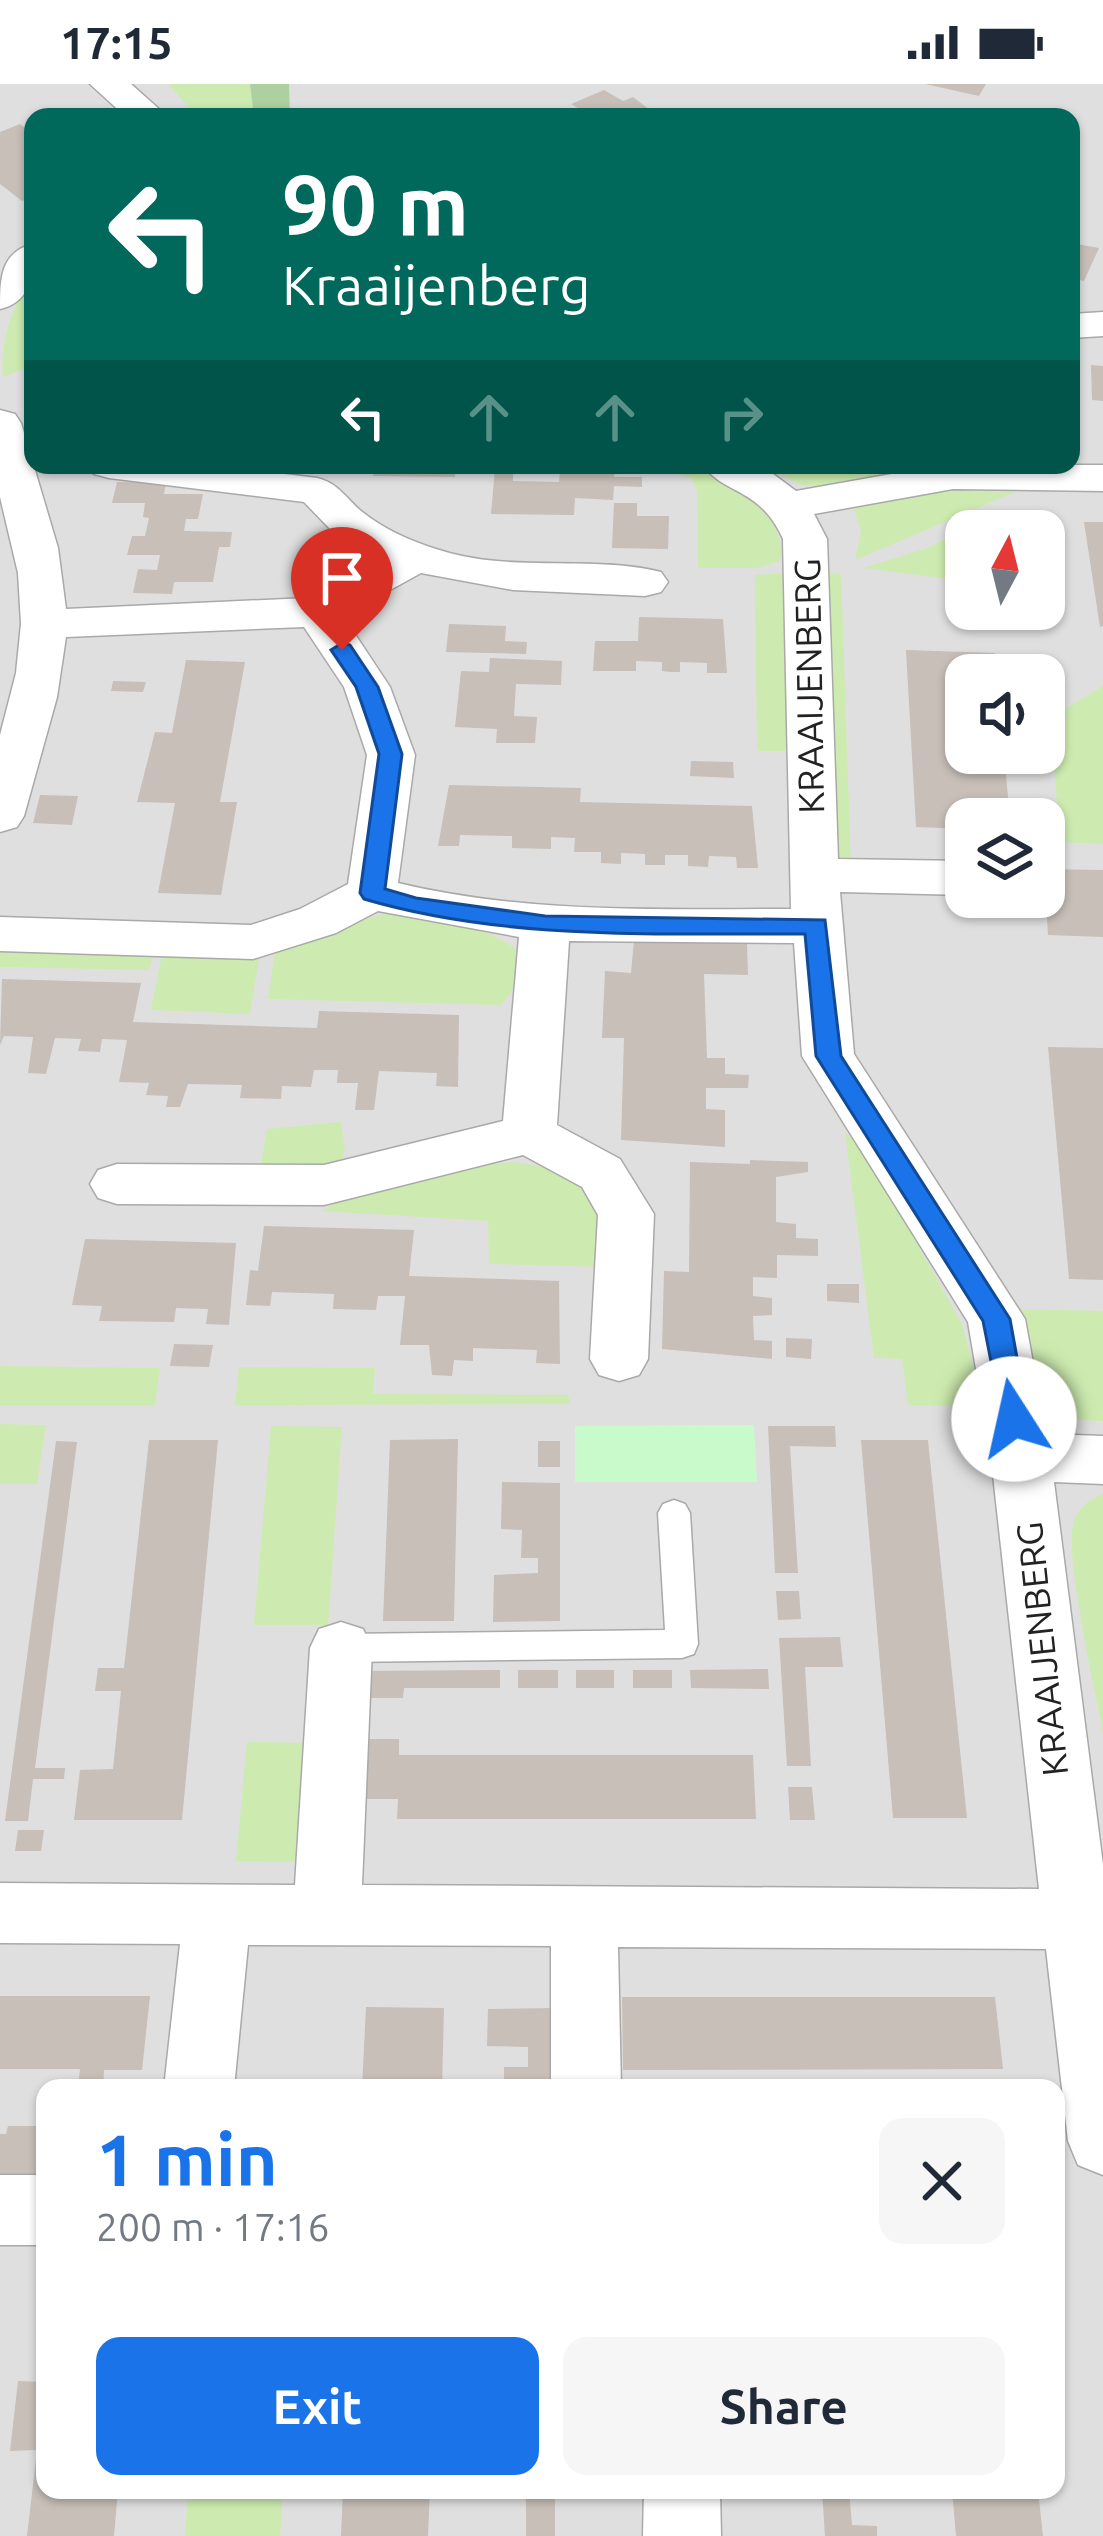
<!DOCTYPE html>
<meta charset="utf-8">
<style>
body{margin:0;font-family:Ubuntu,sans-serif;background:#f6f6f7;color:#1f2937;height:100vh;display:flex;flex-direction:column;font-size:45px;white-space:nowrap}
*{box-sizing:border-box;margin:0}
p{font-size:39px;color:#747a83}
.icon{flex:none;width:66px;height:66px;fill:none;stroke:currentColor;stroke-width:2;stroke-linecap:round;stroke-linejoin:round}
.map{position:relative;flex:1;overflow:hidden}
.details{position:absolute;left:36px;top:1995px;width:1029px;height:420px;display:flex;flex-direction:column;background:#fff;border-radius:24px;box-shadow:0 3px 9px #0004}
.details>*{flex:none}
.top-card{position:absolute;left:24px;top:24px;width:1056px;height:366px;border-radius:24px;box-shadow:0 3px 9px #0004;background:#00695c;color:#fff;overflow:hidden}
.needle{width:78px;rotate:7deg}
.tools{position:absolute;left:945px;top:426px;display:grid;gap:24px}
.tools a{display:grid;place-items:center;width:120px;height:120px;border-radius:24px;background:#fff;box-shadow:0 3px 9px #0004;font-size:60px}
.pin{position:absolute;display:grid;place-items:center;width:102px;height:102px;color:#fff;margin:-123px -51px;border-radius:50% 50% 50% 0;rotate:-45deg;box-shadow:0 0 12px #0007}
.pin .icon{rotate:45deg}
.me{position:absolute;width:132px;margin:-66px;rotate:350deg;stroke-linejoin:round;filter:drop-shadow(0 0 9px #0008)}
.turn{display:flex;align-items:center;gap:42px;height:252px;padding:0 60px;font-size:54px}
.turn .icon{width:156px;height:156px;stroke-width:2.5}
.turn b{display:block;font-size:84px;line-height:102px}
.lanes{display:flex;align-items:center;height:114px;padding:0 60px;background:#0003;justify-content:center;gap:60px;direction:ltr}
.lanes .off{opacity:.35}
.round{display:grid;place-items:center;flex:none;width:126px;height:126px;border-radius:24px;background:#f6f6f7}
.overview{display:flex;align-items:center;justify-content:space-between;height:204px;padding:0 60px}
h1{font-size:72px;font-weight:600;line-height:90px;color:#1a73e8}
.primary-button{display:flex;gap:24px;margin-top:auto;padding:24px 60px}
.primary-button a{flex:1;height:138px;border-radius:24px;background:#1a73e8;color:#fff;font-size:48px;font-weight:600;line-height:138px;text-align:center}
.primary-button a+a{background:#f6f6f7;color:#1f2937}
.status{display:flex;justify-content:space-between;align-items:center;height:84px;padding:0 60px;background:#fff;direction:ltr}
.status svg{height:33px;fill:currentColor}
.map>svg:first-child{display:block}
.residential{fill:#e0dfdf;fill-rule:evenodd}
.grass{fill:#cdebb0}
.forest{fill:#add19e}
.park{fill:#c8facc}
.building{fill:#c7bfb8}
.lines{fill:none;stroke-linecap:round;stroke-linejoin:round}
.lane-casing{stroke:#a9a9a9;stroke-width:3}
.street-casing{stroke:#a9a9a9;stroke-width:3}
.lane{fill:#fff;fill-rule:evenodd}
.street{fill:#fff;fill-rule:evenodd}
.route{fill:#1a73e8;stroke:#114b97;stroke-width:3}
.labels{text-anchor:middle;stroke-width:12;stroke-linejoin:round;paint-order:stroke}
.street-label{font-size:36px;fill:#222;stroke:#fff}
</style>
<div class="status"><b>17:15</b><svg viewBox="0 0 49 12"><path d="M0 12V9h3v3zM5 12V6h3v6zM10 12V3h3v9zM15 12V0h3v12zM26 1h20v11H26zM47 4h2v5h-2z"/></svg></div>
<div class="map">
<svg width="1103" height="2452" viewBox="0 0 1103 2452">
<rect width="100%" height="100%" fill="#f2efe9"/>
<path class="residential" d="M0,0h1103v2452h-1103zM33,33h1038v348h-1038zM966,447h78v78h-78zM966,591h78v78h-78zM966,735h78v78h-78zM45,2004h1011v402h-1011z"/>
<g class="grass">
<path d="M168,0h82l4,33h-56z"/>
<path d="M33,193v88l-30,12c-3,-36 8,-72 30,-100z"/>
<path d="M656,381c16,0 34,-2 49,2 35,11 83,55 75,94l-24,7h-58l-1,-78 -6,-12z"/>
<path d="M761,381h235l-168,21 -26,-1z"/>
<path d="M1011,401l2,8 -158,67 6,-28 -9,-30 75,-13z"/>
<path d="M1002,427l-3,20h-33v50l-103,-13 64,-20z"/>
<path d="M786,489l3,178h-32l-2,-176z"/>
<path d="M826,489l15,1 10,292h-15z"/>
<path d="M1103,602v158l-43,-2 -10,-124z"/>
<path d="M384,830c43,3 99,10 134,36 2,24 -1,37 -17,55l-233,-6 7,-47 49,-23z"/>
<path d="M0,863l154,4 -5,19 -149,-3z"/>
<path d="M163,865l97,3 -10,62 -99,-4z"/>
<path d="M341,1038l4,27 -5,18 -81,8 8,-46z"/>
<path d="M845,1048l22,22 95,170 22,82 -76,-1 -6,-46 -28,-1z"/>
<path d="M513,1078c86,11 83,26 95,105l-119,-3 -1,-43 -166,-10c42,-31 137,-45 191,-49z"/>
<path d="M1012,1225l91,2v110l-46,-2 -18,-23z"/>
<path d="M0,1282l160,2 -5,37h-155z"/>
<path d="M239,1283l136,1 -2,26 195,1 2,9 -335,1z"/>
<path d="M0,1340l46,1 -9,59h-37z"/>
<path d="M271,1342l71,1 -14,198h-74z"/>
<path d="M1103,1410v238c-7,-38 -42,-188 -28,-214 6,-12 16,-20 28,-24z"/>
<path d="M247,1658l60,1 -9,119 -62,-1z"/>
<path d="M188,2406h95l-3,46h-95z"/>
</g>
<path class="forest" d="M250,0h39l1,33h-36z"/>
<path class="park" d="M754,1341l3,57h-182v-56z"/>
<g class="building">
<path d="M925,0h61l-7,12z"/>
<path d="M604,6l19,11 10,-4 26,20h-66l-22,-13z"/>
<path d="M20,40l13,10v63l-11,4 -22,-17v-52z"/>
<path d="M1071,159l28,5 -15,33 -13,-3z"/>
<path d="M1091,281l12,1v35l-11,-1z"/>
<path d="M374,381h82l-1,12 -82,-1z"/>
<path d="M495,384l18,1v12l46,1 1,-12 55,1 -1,6h28v10l-28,-1 -1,14 -38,-2 -1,17 -83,-1z"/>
<path d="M117,398l49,1 -2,11h39l-5,25h-12l-2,12 48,1 -2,15h-11l-6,35h-39l-2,12 -39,-1 5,-24 19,1 3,-15h-33l5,-19h13l4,-18 -6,-1 2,-14h-33z"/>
<path d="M614,419h23v13h32l-1,33 -56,-1z"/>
<path d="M1084,438h19v104l-3,1z"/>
<path d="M639,533l84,2 4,54h-20v-10l-27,-1v10h-9l-9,-1v-9l-26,-1v10h-43l2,-30h43z"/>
<path d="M449,540l57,2 -1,15 22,1 -1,12 -80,-2z"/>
<path d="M906,566l89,3 2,22h-31v78h38l6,66h-44v10l-50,-2z"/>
<path d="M490,574l72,3 -1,24 -45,-1 -2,32 23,1 -2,26h-39l1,-14 -42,-2 6,-56 28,1z"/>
<path d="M186,576l59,2 -25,140h17l-16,93 -63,-2 17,-90 -38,-1 18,-70 17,1z"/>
<path d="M113,597l33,1 -3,10 -32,-1z"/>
<path d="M691,677l42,1 1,16 -44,-2z"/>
<path d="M449,701l132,3 -1,14 172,4 6,62h-21l-1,-11 -27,-1 -1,11 -20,-1v-11h-23v10h-20v-11l-24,-1v11l-20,-1v-11h-27l1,-14 -24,-1v12l-39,-1v-12l-52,-1 -1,11h-21z"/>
<path d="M40,711l38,1 -6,29 -39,-2z"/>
<path d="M1044,785l59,1v67l-55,-2z"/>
<path d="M634,856l113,4 1,31 -44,-1 3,84h18v16l24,1 -1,13h-42v21l19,1v37l-104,-7 3,-102h-22l3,-67 26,2z"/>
<path d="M2,895l139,4 -8,39 184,6 2,-17 140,4 -1,72 -22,-1 1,-13 -58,-2 -5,39h-19l3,-27h-21l1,-13h-24l-3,17 -29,-1 -1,13 -41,-1 2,-13 -54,-1 -8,23h-14l2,-11 -22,-1 3,-12 -30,-1 8,-42 -25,-1 -2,13 -22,-1 3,-12 -26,-1 -9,36 -18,-1 5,-36 -29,-1 -4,9z"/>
<path d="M1048,963l55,1v232l-34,-1z"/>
<path d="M750,1076l58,2v10l-32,5v45l20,2v14l22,1v17l-41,-1v23l-24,-1v19l19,2v17l-19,1 1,24 18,1v18l-110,-10 2,-78 25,1 1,-110 60,2z"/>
<path d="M264,1142l150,4 -5,46 150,5 1,83 -24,-1 1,-13 -64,-2v13l-19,-1 -2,16 -20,-1 -3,-30h-29l5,-49h-27l-2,14 -43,-1 1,-15 -62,-2 -2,14 -24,-1 4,-35 8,1z"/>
<path d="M85,1155l151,4 -7,82 -23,-1 2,-15 -32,-1 -2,14 -75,-1 3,-15 -30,-1z"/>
<path d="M827,1200h32v19l-32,-2z"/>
<path d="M786,1254l26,1 -1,20 -25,-2z"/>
<path d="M174,1260l39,1 -4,22 -39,-1z"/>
<path d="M768,1342h67l1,21 -46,-1 8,127h-23z"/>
<path d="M458,1355l-4,182h-71l7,-181z"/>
<path d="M149,1356h69l-36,380h-108l6,-50 33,-1 8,-78h-26l3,-23h26z"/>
<path d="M861,1356h67l39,378h-74z"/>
<path d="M56,1357l21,1 -42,326h30l-1,11h-31l-5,42h-23z"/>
<rect x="538" y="1357" width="22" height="26"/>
<path d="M502,1398l58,1v138l-67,1 1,-47 44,-2v-15h-17l1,-28 -21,-1z"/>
<path d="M776,1507h23l2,28 -23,1z"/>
<path d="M840,1553l3,30h-38l6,99h-24l-8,-128z"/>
<path d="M768,1585l1,20 -78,-1 -1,-18z"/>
<path d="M500,1586v18h-96l-1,10h-45l2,-27z"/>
<rect x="518" y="1586" width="40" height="18"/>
<rect x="576" y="1586" width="38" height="18"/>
<rect x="633" y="1586" width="39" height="18"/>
<path d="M365,1655h34v16h354l3,64h-359l1,-20h-36z"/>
<path d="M788,1703h24l3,33h-25z"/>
<path d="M18,1746h26l-3,21h-26z"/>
<path d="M0,1912h150l-8,74h-38l-1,18h-25l2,-19h-80z"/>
<path d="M622,1913h373l8,72 -380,1z"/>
<path d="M366,1923l78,1 -2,80h-80z"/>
<path d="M554,1924v80h-50v-21h24v-20l-41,-1 1,-37z"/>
<path d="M8,2042h37v49h-45v-41h6z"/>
<path d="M18,2297l27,1v108h73l-4,46h-87l10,-86 -27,1z"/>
<path d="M343,2406h87l-2,46h-87z"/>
<rect x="526" y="2406" width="29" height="46"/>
<path d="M822,2406h27l3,35 25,1v10h-52z"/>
<path d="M952,2406h86l5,46h-87z"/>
</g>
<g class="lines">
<defs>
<path id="lane" d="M674,1416l11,4 5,9 8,131 -4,10 -12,4 -341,4 -12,-4 -4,-10 4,-10 12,-4 324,-4 -7,-117 5,-9z"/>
<g id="street">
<path d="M90,0h41l37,33h-42z"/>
<path d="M33,160c0,29 0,57 -33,65 0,-29 0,-57 33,-65z"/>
<path d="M1103,228v24l-32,2v-24z"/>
<path d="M0,326l15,4 6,9 37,125 8,61 242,-11 73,-39 -49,-28 -28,-29 -195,-24 -15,-4 -7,-9h126l104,13c21,5 28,19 44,33 21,17 49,30 75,38 74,25 153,5 225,23l7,10 -7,10 -16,4 -132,-6 -92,-17 -78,43 47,71 25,68 -17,128c129,31 262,26 393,26l-8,-370c-23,-52 -59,-44 -80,-74h58l35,26 146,-26h161v26l-150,-2 -139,25 13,25 11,320 128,2v34l-126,-3 14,162 171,265 21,115 57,2v48l-49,-2 49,383v310l-25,-10 -10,-24 -22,-192 -428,-2 3,141h-70v-142l-303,-1 -14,143h-70l16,-144 -180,-1v-60l295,2 15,-237 9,-19 22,-7 22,7 9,19 -10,237 677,4 -48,-432 -23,-135 -166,-266 -8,-113 -225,-2 -12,184 63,34 34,55 -6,145 -9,16 -20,6 -20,-6 -9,-16 8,-144 -16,-28 -59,-32 -199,50 -207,-1 -19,-6 -8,-14 8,-14 19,-6 207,1 179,-44 16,-184 -141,-26 -42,22 -83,26 -253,-8v-34l251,8 49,-16 48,-25 19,-129 -23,-68 -40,-60 -238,10 -9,60 -33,119 -7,11 -17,5v-97l16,-62 5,-49 -3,-51 -18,-76z"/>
<rect x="0" y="2091" width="45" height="70"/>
<path d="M644,2406h76l1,46h-78z"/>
</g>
</defs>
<use href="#lane" class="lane-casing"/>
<use href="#street" class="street-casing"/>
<use href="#lane" class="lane"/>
<use href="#street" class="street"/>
</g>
<path class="route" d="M342,559l8,2 28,42 24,67 -17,135 31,9 129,18 280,4 16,136 169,263 18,100 -4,8h-20l-21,-106 -167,-265 -11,-122c-148,-1 -298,7 -441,-35l-4,-6 19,-139 -23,-67 -25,-37z"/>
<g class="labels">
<g class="street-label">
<text transform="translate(809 602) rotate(-91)" y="13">KRAAIJENBERG</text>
<text transform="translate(1042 1565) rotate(-96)" y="13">KRAAIJENBERG</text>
</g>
</g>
</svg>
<div class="tools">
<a><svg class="needle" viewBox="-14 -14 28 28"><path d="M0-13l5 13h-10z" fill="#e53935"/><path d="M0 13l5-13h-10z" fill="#747a83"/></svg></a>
<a><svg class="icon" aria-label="sound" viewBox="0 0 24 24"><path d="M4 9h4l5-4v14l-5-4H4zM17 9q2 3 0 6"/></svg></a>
<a><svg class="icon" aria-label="layers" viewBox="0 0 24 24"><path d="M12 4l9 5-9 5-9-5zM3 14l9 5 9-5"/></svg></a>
</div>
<div class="pin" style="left:342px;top:566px;background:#d93025"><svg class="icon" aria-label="arrive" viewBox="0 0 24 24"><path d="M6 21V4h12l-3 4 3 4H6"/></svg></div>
<svg class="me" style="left:1014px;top:1335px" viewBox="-20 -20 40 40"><circle r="19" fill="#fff"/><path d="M0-13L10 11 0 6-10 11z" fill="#1a73e8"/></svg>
<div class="top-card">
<div class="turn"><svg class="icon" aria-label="left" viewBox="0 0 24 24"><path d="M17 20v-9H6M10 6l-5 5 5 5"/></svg><div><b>90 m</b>Kraaijenberg</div></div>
<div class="lanes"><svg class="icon" aria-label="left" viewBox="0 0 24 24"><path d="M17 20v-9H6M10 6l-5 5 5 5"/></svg><svg class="icon off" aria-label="ahead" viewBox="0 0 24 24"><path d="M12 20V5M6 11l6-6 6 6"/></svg><svg class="icon off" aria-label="ahead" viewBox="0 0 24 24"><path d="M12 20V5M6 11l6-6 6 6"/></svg><svg class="icon off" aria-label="right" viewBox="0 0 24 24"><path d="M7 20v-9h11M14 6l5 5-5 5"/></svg></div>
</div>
<section class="details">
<div class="overview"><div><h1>1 min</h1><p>200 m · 17:16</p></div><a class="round"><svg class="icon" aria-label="close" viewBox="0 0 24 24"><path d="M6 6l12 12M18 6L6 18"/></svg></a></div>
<div class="primary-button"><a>Exit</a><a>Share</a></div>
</section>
</div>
